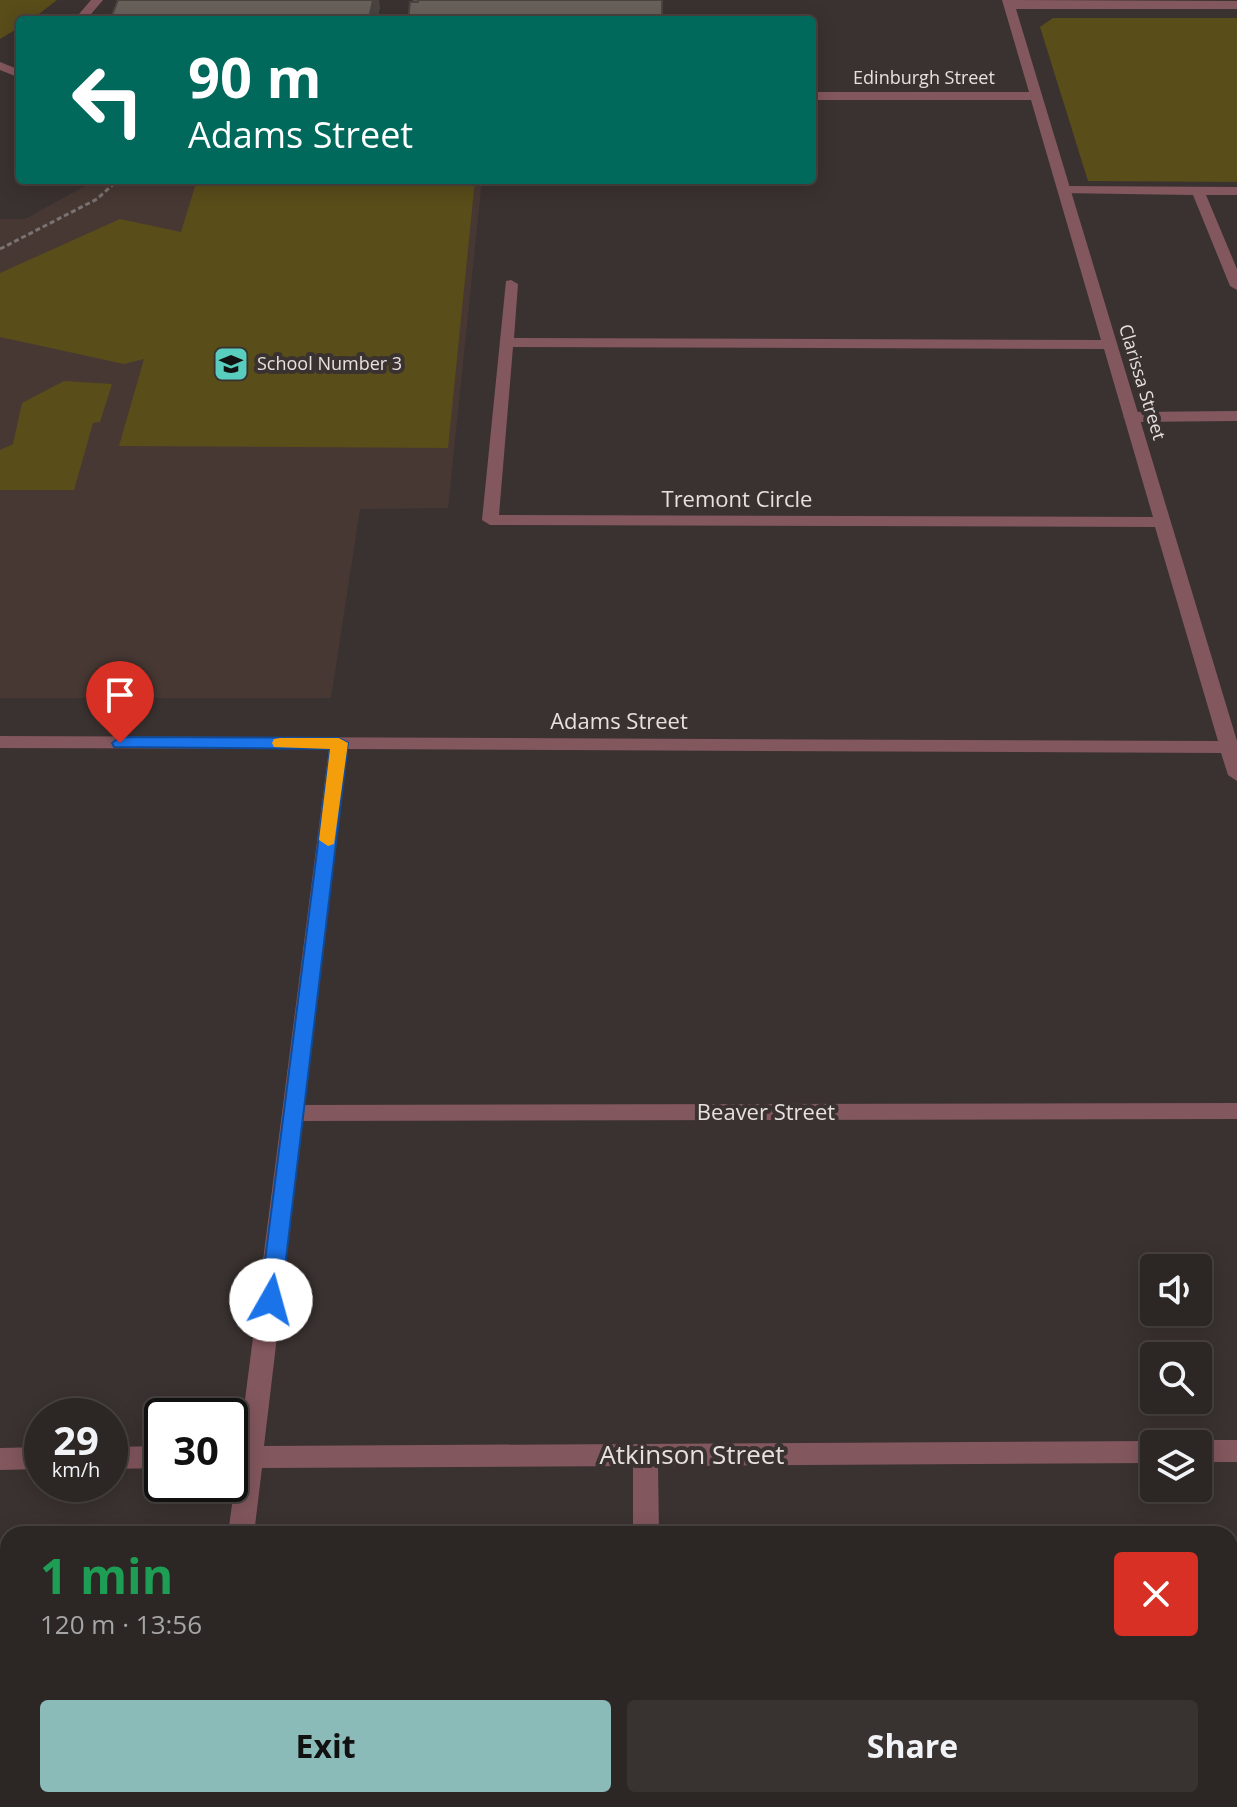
<!DOCTYPE html>
<meta charset="utf-8">
<style>
body{margin:0;font-family:"Open Sans",sans-serif;background:#383231;color:#f1f3f6;height:100vh;display:flex;flex-direction:column;font-size:30px;white-space:nowrap}
*{box-sizing:border-box;margin:0}
p{font-size:26px;color:#a6a5a6}
.icon{flex:none;width:44px;height:44px;fill:none;stroke:currentColor;stroke-width:2;stroke-linecap:round;stroke-linejoin:round}
.map{position:relative;flex:1;overflow:hidden}
.drawer{position:absolute;left:0px;top:1526px;width:1238px;height:282px;display:flex;flex-direction:column;background:#2c2624;border-radius:24px 24px 0 0;box-shadow:0 4px 20px #0003,0 0 0 2px #484341}
.drawer>*{flex:none}
.guide{position:absolute;left:16px;top:16px;width:800px;height:168px;border-radius:8px;box-shadow:0 4px 20px #0003,0 0 0 2px #484341;background:#00695c;color:#fff;overflow:hidden}
.fabs{position:absolute;left:1140px;top:1254px;display:grid;gap:16px}
.fabs a{display:grid;place-items:center;width:72px;height:72px;border-radius:8px;background:#2c2624;box-shadow:0 4px 20px #0003,0 0 0 2px #484341;font-size:40px}
.speed{position:absolute;left:24px;top:1398px;display:flex;gap:16px;font-size:40px;font-weight:700;text-align:center}
.speed>*{display:grid;place-content:center;width:104px;height:104px;border-radius:50%;background:#2c2624;box-shadow:0 4px 20px #0003,0 0 0 2px #484341;line-height:1}
.speed small{font-size:20px;font-weight:400}
.speed .limit{border:4px solid #111;border-radius:12px;background:#fff;color:#111}
.pin{position:absolute;display:grid;place-items:center;width:68px;height:68px;color:#fff;margin:-82px -34px;border-radius:50% 50% 50% 0;rotate:-45deg;box-shadow:0 0 8px #0007}
.pin .icon{rotate:45deg}
.me{position:absolute;width:88px;margin:-44px;rotate:7deg;stroke-linejoin:round;filter:drop-shadow(0 0 6px #0008)}
.turn{display:flex;align-items:center;gap:28px;height:168px;padding:0 40px;font-size:36px}
.turn .icon{width:104px;height:104px;stroke-width:2.5}
.turn b{display:block;font-size:56px;line-height:68px}
.round{display:grid;place-items:center;flex:none;width:84px;height:84px;border-radius:8px;background:#383231}
.head{display:flex;align-items:center;justify-content:space-between;height:136px;padding:0 40px}
h1{font-size:48px;font-weight:700;line-height:60px;color:#1e9e55}
.primary-button{display:flex;gap:16px;margin-top:auto;padding:16px 40px}
.primary-button a{flex:1;height:92px;border-radius:8px;background:#8bbbb9;color:#111;font-size:32px;font-weight:700;line-height:92px;text-align:center}
.primary-button a+a{background:#383231;color:#f1f3f6}
.map>svg:first-child{display:block}
.built{fill:#473833}
.green{fill:#594d1a}
.lines{fill:none;stroke-linecap:round;stroke-linejoin:round}
.path{stroke:#7a7371;stroke-width:3;stroke-dasharray:5 3;stroke-linecap:butt}
.service{fill:#83575e;fill-rule:evenodd}
.minor{fill:#83575e;fill-rule:evenodd}
.wall{fill:#59534e}
.shaded-wall{fill:#494440}
.building{fill:#68615b;stroke:#494440;stroke-width:2}
.route{fill:#1a73e8;stroke:#114b97;stroke-width:2}
.slow{fill:#f59e0b}
.labels{text-anchor:middle;stroke-width:8;stroke-linejoin:round;paint-order:stroke}
.far-street-label{font-size:18px;fill:#e6e0df;stroke:#3a3230}
.far-poi-label{font-size:18px;fill:#e6e0df;stroke:#3a3230;text-anchor:start}
.street-label{font-size:22px;fill:#e6e0df;stroke:#3a3230}
.near-street-label{font-size:26px;fill:#e6e0df;stroke:#3a3230}
</style>
<div class="map">
<svg width="1237" height="1807" viewBox="0 0 1237 1807">
<rect width="100%" height="100%" fill="#3a3230"/>
<path class="built" d="M96,180h386l-34,328 -88,1 -29,189h-331v-479h25z"/>
<g class="green">
<path d="M0,0h57l-26,20h-11v7l-20,12z"/>
<path d="M1053,18h184v164l-149,-1 -48,-154z"/>
<path d="M197,180h278l-27,268 -329,-2 25,-87 -20,5 -124,-27v-64l120,-54 61,13z"/>
<path d="M64,381l48,3 -12,38 -7,1 -19,67h-74v-40l13,-6 9,-41z"/>
</g>
<g class="lines">
<path class="path" d="M0,249l97,-50 21,-19"/>
<g class="service">
<path d="M1064,186l173,1v8h-31l31,74v21l-7,-4 -37,-91 -134,-2v-6z"/>
<path d="M1237,411v10l-106,1 -8,-5 8,-5z"/>
<path d="M1237,1103v16l-943,2 -8,-2 -3,-6 3,-6 8,-2z"/>
</g>
<g class="minor">
<path d="M91,0h12l-17,20h-12z"/>
<path d="M1002,0l235,1v8h-221l221,732v40l-9,-6 -7,-22 -874,-4 -83,697 890,-5 8,3h-8v19l-496,3 1,68h-26v-68l-371,2 -8,66h-26l9,-66h-7v-22h9l90,-697 -329,-1v-12l1218,5 -63,-214 -665,-2 -8,-5 24,-239 5,-1 7,4 -4,54 587,2 -70,-240h-219v-8h217zM513,347l591,2 49,168 -654,-2z"/>
<path d="M0,62l20,8v8l-20,-8z"/>
<path d="M1198,1440h39v22h-39v-18h-9z"/>
<path d="M162,1446v22l-52,1v-22z"/>
<path d="M42,1447v22l-42,1v-22z"/>
<rect x="194" y="1800" width="28" height="7"/>
<rect x="637" y="1800" width="28" height="7"/>
</g>
</g>
<g class="wall">
<path d="M413,0h249v20h-254z"/>
<path d="M380,7l-3,13h-267z"/>
</g>
<path class="shaded-wall" d="M373,0h6l1,7 -3,13h-8z"/>
<g class="building">
<path d="M118,0h255l-4,19 -203,-1v2h-56z"/>
<path d="M418,0h244v20l-103,-5 -3,5h-48l1,-4 -101,4 2,-18h8z"/>
</g>
<path class="route" d="M120,737l219,1 9,5 -67,557 -3,7 -7,2 -8,-2 -3,-7 70,-551 -216,-2 -2,-4z"/>
<path class="slow" d="M280,738h59l9,5 -14,101 -6,2 -9,-6 11,-91 -56,-2 -2,-4 2,-4z"/>
<defs>
<symbol id="school-square" viewBox="-11 -11 22 22"><rect x="-9" y="-9" width="18" height="18" rx="4" fill="#59cebe" stroke="#3a3230"/><path d="M0-5L7-2L0 1L-7-2ZM-4 1L0 2.5L4 1V4Q0 6-4 4Z" fill="#111"/></symbol>
</defs>
<g fill-rule="evenodd">
<use href="#school-square" x="211" y="344" width="40" height="40"/>
</g>
<g class="labels">
<g class="far-street-label">
<text x="924" y="84">Edinburgh Street</text>
<text transform="translate(1142 382) rotate(73)" y="6">Clarissa Street</text>
</g>
<g class="far-poi-label">
<text x="257" y="370">School Number 3</text>
</g>
<g class="street-label">
<text x="737" y="507">Tremont Circle</text>
<text x="619" y="729">Adams Street</text>
<text x="766" y="1120">Beaver Street</text>
</g>
<g class="near-street-label">
<text x="692" y="1464">Atkinson Street</text>
</g>
</g>
</svg>
<div class="fabs">
<a><svg class="icon" aria-label="sound" viewBox="0 0 24 24"><path d="M4 9h4l5-4v14l-5-4H4zM17 9q2 3 0 6"/></svg></a>
<a><svg class="icon" aria-label="search" viewBox="0 0 24 24"><circle cx="10" cy="10" r="6"/><path d="M15 15l6 6"/></svg></a>
<a><svg class="icon" aria-label="layers" viewBox="0 0 24 24"><path d="M12 4l9 5-9 5-9-5zM3 14l9 5 9-5"/></svg></a>
</div>
<div class="speed"><div>29<small>km/h</small></div><div class="limit">30</div></div>
<div class="pin" style="left:120px;top:743px;background:#d93025"><svg class="icon" aria-label="arrive" viewBox="0 0 24 24"><path d="M6 21V4h12l-3 4 3 4H6"/></svg></div>
<svg class="me" style="left:271px;top:1300px" viewBox="-20 -20 40 40"><circle r="19" fill="#fff"/><path d="M0-13L10 11 0 6-10 11z" fill="#1a73e8"/></svg>
<div class="guide">
<div class="turn"><svg class="icon" aria-label="left" viewBox="0 0 24 24"><path d="M17 20v-9H6M10 6l-5 5 5 5"/></svg><div><b>90 m</b>Adams Street</div></div>
</div>
<section class="drawer">
<div class="head"><div><h1>1 min</h1><p>120 m · 13:56</p></div><a class="round" style="background:#d93025;color:#fff"><svg class="icon" aria-label="close" viewBox="0 0 24 24"><path d="M6 6l12 12M18 6L6 18"/></svg></a></div>
<div class="primary-button"><a>Exit</a><a>Share</a></div>
</section>
</div>
